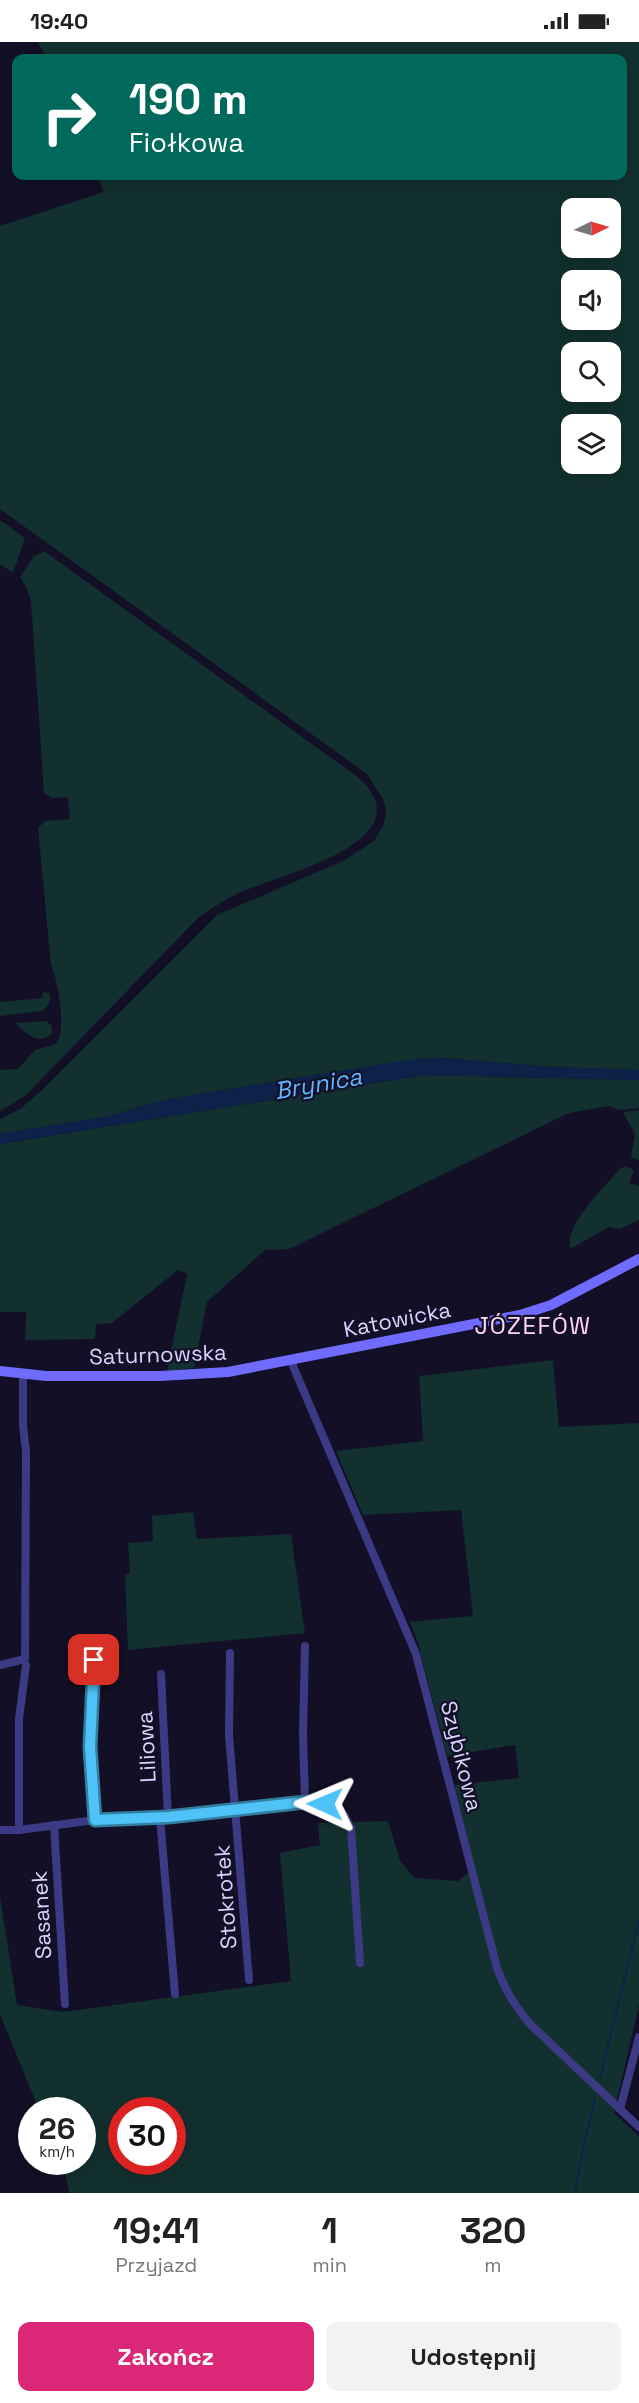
<!DOCTYPE html>
<html lang="pl">
<meta charset="utf-8">
<style>
body{margin:0;font-family:"Space Grotesk",sans-serif;background:#f2f2f2;color:#222;height:100vh;display:flex;flex-direction:column;font-size:22px;white-space:nowrap}
*{box-sizing:border-box;margin:0}
p{font-size:20px;color:#767676}
.icon{flex:none;width:33px;height:33px;fill:none;stroke:currentColor;stroke-width:2;stroke-linecap:round;stroke-linejoin:round}
.map{position:relative;height:2151px;overflow:hidden}
.side{display:flex;flex-direction:column;background:#fff;flex:1}
.side>*{flex:none}
.top-card{position:absolute;left:12px;top:12px;width:615px;height:126px;border-radius:12px;box-shadow:0 3px 15px #0003;background:#00695c;color:#fff;overflow:hidden}
.needle{width:39px;rotate:85deg}
.fabs{position:absolute;left:561px;top:156px;display:grid;gap:12px}
.fabs a{display:grid;place-items:center;width:60px;height:60px;border-radius:12px;background:#fff;box-shadow:0 3px 15px #0003;font-size:30px}
.speed{position:absolute;left:18px;top:2055px;display:flex;gap:12px;font-size:30px;font-weight:700;text-align:center}
.speed>*{display:grid;place-content:center;width:78px;height:78px;border-radius:50%;background:#fff;box-shadow:0 3px 15px #0003;line-height:1}
.speed small{font-size:15px;font-weight:400}
.speed .limit{border:9px solid #d22;background:#fff;color:#111}
.pin{position:absolute;display:grid;place-items:center;width:51px;height:51px;color:#fff;margin:-26px;border-radius:12px;box-shadow:0 3px 9px #0006}
.me{position:absolute;width:66px;margin:-33px;rotate:271deg;stroke-linejoin:round;filter:drop-shadow(0 0 4px #0008)}
.turn{display:flex;align-items:center;gap:21px;height:126px;padding:0 18px;font-size:27px}
.turn .icon{width:78px;height:78px;stroke-width:2.5}
.turn b{display:block;font-size:42px;line-height:51px}
.eta{display:flex;justify-content:space-evenly;align-items:center;height:102px;text-align:center}
.eta b{font-size:36px;font-weight:600;line-height:42px}
.primary-button{display:flex;gap:12px;margin-top:auto;padding:12px 18px}
.primary-button a{flex:1;height:69px;border-radius:12px;background:#db2777;color:#fff;font-size:24px;font-weight:600;line-height:69px;text-align:center}
.primary-button a+a{background:#f2f2f2;color:#222}
.status{display:flex;justify-content:space-between;align-items:center;height:42px;padding:0 30px;background:#fff;direction:ltr}
.status svg{height:16px;fill:currentColor}
.map>svg:first-child{display:block}
.green{fill:#12302f;fill-rule:evenodd}
.water{fill:#0c2248}
.lines{fill:none;stroke-linecap:round;stroke-linejoin:round}
.stream{stroke:#0c2248;stroke-width:2}
.street{stroke:#3d3a85;stroke-width:8}
.secondary{stroke:#6f6bff;stroke-width:10}
.route-casing{stroke:#337fa1;stroke-width:15}
.route{stroke:#4fc3f7;stroke-width:10}
.labels{text-anchor:middle;stroke-width:4.5;stroke-linejoin:round;paint-order:stroke}
.street-label{font-size:22px;fill:#d9d4ff;stroke:#130f26}
.water-label{font-size:24px;font-style:italic;fill:#62b6ff;stroke:#130f26}
.neighbourhood-label{font-size:24px;letter-spacing:1.5px;fill:#ffd6f0;stroke:#130f26}
</style>
<div class="status"><b>19:40</b><svg viewBox="0 0 49 12"><path d="M0 12V9h3v3zM5 12V6h3v6zM10 12V3h3v9zM15 12V0h3v12zM26 1h20v11H26zM47 4h2v5h-2z"/></svg></div>
<div class="map">
<svg width="639" height="2151" viewBox="0 0 639 2151">
<rect width="100%" height="100%" fill="#130f26"/>
<g class="green">
<path d="M37,0h602v1028l-87,-3 -110,-9 -83,10 -172,28 -30,6 -47,14 -110,18v-15l20,-10 20,-17 177,-177 126,-54 31,-20 10,-17 2,-12 -2,-12 -17,-26 -367,-265v-283l104,-34 -7,-16h525v-118h-574zM572,166h38v40h-38zM572,238h38v40h-38zM572,310h38v40h-38zM572,382h38v40h-38z"/>
<path d="M0,478l25,18 -12,35 -13,-9z"/>
<path d="M44,509l311,224c77,63 -70,99 -109,115 -18,7 -32,17 -48,28l-173,178 -25,15v-41l18,-1 17,-19 21,-6c11,-13 2,-65 -5,-79l-13,-137 7,-7 25,-2 -2,-22 -16,1 -8,-5 -13,-191 -4,-13 -7,-12 14,-21z"/>
<path d="M43,950l6,1c3,8 -1,14 -8,18l-41,5v-14l43,-4z"/>
<path d="M46,979l5,4 1,8c-13,14 -26,0 -37,-10z"/>
<path d="M424,1033l215,5v28l-20,2 -10,-4 -40,7 -280,136 -24,1 -58,52 -13,66 -27,3 20,-97 -9,-4 -66,53 -16,1 -1,15 -70,1 1,-28h-26v-168z"/>
<path d="M639,1068v50h-1l-7,-3 4,-23 -12,-22z"/>
<path d="M625,1124l9,4 -5,13 10,3v34l-19,9 -11,-2 -37,21 -2,-1c-4,-25 35,-60 50,-78z"/>
<path d="M553,1318l6,67 80,-4v582l-25,108 25,23v57h-570l-2,-13 -7,-18h22v-52h-43l-39,-96v-117l17,108 46,7 228,-31 -11,-128 40,-8 -2,-22 70,-2 12,39 14,18 44,3 17,-13 -21,-83 65,-7 -4,-33 -68,11 -29,-113 -8,-21 63,-6 -12,-106 -98,5 -27,-64 87,-10 -4,-65zM122,2068h50v52h-50z"/>
<path d="M193,1470l4,27 94,-5 14,99 -177,17 -3,-75 5,-2 -2,-30 25,-2 -1,-25z"/>
</g>
<path class="water" d="M442,1016l110,9 87,3v10l-215,-5 -424,69v-10l110,-18 47,-14 30,-6 226,-37z"/>
<g class="lines">
<g class="stream">
<path d="M600,2036l39,-157"/>
<path d="M575,2151l8,-44 12,-51"/>
</g>
<g class="street">
<path d="M293,1318v6l123,288 81,314c8,22 18,39 34,57l108,102"/>
<path d="M305,1604l-2,88 2,68"/>
<path d="M230,1611l-1,82 20,245"/>
<path d="M94,1618l-4,87 5,73"/>
<path d="M0,1623l25,-6 1,-207 -3,-27v-51"/>
<path d="M161,1632l7,143"/>
<path d="M160,1776l15,176"/>
<path d="M54,1783l11,179"/>
<path d="M0,1788h19l76,-10 73,-3 137,-15 31,4 9,10 6,12 9,135"/>
<path d="M19,1788v-111l7,-54"/>
<path d="M620,2067l19,-72"/>
</g>
<path class="secondary" d="M0,1329l46,5h114l68,-4 292,-57 31,-10 88,-46"/>
</g>
<g class="lines">
<defs>
<path id="route" d="M94,1618l-4,87 5,73 73,-3 137,-15 20,2"/>
</defs>
<use href="#route" class="route-casing"/>
<use href="#route" class="route"/>
</g>
<g class="labels">
<g class="street-label">
<text transform="translate(397 1277) rotate(-11)" y="8">Katowicka</text>
<text transform="translate(158 1312) rotate(-2)" y="8">Saturnowska</text>
<text transform="translate(146 1705) rotate(-93)" y="8">Liliowa</text>
<text transform="translate(462 1714) rotate(76)" y="8">Szybikowa</text>
<text transform="translate(225 1855) rotate(-94)" y="8">Stokrotek</text>
<text transform="translate(41 1873) rotate(-93)" y="8">Sasanek</text>
</g>
<g class="water-label">
<text transform="translate(318 1042) rotate(-10)" y="8">Brynica</text>
</g>
<g class="neighbourhood-label">
<text x="533" y="1292">JÓZEFÓW</text>
</g>
</g>
</svg>
<div class="fabs">
<a><svg class="needle" viewBox="-14 -14 28 28"><path d="M0-13l5 13h-10z" fill="#e53935"/><path d="M0 13l5-13h-10z" fill="#767676"/></svg></a>
<a><svg class="icon" aria-label="sound" viewBox="0 0 24 24"><path d="M4 9h4l5-4v14l-5-4H4zM17 9q2 3 0 6"/></svg></a>
<a><svg class="icon" aria-label="search" viewBox="0 0 24 24"><circle cx="10" cy="10" r="6"/><path d="M15 15l6 6"/></svg></a>
<a><svg class="icon" aria-label="layers" viewBox="0 0 24 24"><path d="M12 4l9 5-9 5-9-5zM3 14l9 5 9-5"/></svg></a>
</div>
<div class="speed"><div>26<small>km/h</small></div><div class="limit">30</div></div>
<div class="pin" style="left:94px;top:1618px;background:#d93025"><svg class="icon" aria-label="arrive" viewBox="0 0 24 24"><path d="M6 21V4h12l-3 4 3 4H6"/></svg></div>
<svg class="me" style="left:325px;top:1762px" viewBox="-20 -20 40 40"><path d="M0-17L14 15 0 8-14 15z" fill="#4fc3f7" stroke="#fff" stroke-width="4"/></svg>
<div class="top-card">
<div class="turn"><svg class="icon" aria-label="right" viewBox="0 0 24 24"><path d="M7 20v-9h11M14 6l5 5-5 5"/></svg><div><b>190 m</b>Fiołkowa</div></div>
</div>
</div>
<section class="side">
<div class="eta">
<div><b>19:41</b><p>Przyjazd</p></div>
<div><b>1</b><p>min</p></div>
<div><b>320</b><p>m</p></div>
</div>
<div class="primary-button"><a>Zakończ</a><a>Udostępnij</a></div>
</section>
